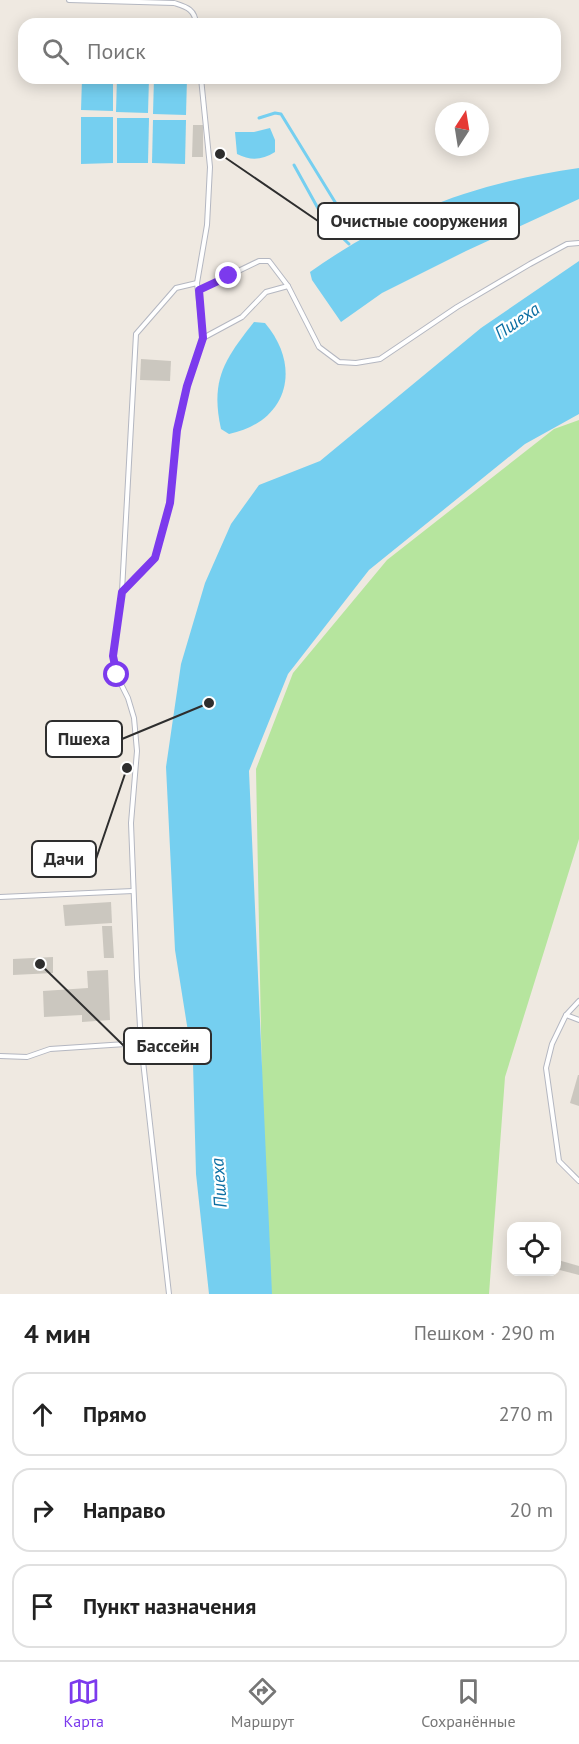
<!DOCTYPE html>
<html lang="ru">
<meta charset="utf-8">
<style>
body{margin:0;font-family:"PT Sans",sans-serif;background:#f2f2f2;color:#222}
.controls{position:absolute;right:18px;bottom:18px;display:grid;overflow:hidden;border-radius:12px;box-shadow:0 3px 15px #0003}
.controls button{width:54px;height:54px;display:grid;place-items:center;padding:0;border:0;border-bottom:2px solid #e0e0e0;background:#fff;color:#222;font:30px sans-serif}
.compass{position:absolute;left:435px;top:102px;width:54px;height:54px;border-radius:50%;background:#fff;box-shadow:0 3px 15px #0003;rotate:12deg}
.stop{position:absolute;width:18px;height:18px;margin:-14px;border:4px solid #7c3aed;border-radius:50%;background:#fff}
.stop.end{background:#7c3aed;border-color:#fff;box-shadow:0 2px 6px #0008}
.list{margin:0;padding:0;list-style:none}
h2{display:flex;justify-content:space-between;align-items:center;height:78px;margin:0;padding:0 24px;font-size:26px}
h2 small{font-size:20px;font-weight:400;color:#767676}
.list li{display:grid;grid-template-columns:39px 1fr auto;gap:18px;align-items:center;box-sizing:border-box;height:84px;margin:0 12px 12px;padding:0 12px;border:2px solid #e0e0e0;border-radius:18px}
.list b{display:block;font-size:22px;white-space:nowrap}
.list em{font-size:20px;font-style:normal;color:#767676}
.icon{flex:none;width:33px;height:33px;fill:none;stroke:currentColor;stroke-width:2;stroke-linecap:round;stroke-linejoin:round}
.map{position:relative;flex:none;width:579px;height:1294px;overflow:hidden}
.search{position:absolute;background:#fff;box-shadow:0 3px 15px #0003;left:18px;right:18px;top:18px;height:66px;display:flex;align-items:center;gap:15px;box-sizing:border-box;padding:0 21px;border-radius:18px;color:#767676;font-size:22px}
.sheet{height:366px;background:#fff}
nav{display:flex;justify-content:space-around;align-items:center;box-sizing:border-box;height:84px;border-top:2px solid #e0e0e0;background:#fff;font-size:16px;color:#767676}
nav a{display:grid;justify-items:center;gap:3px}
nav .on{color:#7c3aed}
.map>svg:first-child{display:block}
</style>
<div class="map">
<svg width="579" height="1294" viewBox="0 0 579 1294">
<rect width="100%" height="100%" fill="#efe9e1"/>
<polygon fill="#b6e59e" points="579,420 579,839 505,1077 489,1294 266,1294 256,769 293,673 387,560 554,429"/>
<g fill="#75cff0">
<polygon points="82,78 113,78 113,111 81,110"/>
<polygon points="117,78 149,78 148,113 116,112"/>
<polygon points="154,78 187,78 186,115 153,114"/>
<polygon points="81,117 113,117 113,163 81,164"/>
<polygon points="117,118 149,118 148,163 117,163"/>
<polygon points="153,120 186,120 185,164 152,163"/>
<path d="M 270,128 L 275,140 L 275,152 C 262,160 251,161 237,154 L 235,132 L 254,132 Z"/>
<path d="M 579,168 L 579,199 L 466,251 L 382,293 L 341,322 L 312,280 L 310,272 C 393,213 479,182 579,168 Z"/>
<polygon points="579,261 579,414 525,444 369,570 288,674 249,771 272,1294 209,1294 196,1174 193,1063 175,950 166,767 181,664 205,583 231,524 259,485 320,461 481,328"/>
<path d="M 254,322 L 265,323 C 303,368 287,422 229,434 L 221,429 C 210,379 225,359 254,322 Z"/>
</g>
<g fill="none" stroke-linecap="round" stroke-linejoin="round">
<g stroke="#75cff0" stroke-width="3">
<polyline points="259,118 275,113 281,114 343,215 362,237"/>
<polyline points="294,165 325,221 349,244"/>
</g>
</g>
<g fill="#cbc7bf">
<polygon points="193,125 203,125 203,157 192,157"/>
<polygon points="141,359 171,361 170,381 140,380"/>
<polygon points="111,902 112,923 65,926 63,905"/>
<polygon points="102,926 112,926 114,958 104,958"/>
<polygon points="53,957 53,973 13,975 13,959"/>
<polygon points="108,970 110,1020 82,1022 82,1015 44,1017 43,991 88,988 87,971"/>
<polygon points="578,1075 579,1075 579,1106 570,1103"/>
<polygon points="558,1260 579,1266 579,1275 556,1269"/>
</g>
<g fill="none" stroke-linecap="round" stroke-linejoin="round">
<g stroke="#b4b7c1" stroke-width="6">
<g id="service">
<path d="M 69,0 L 174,3 C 186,7 195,9 196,24"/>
<polyline points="199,290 259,261 269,261 288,286 319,347 339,362 356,363 380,359 457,307 530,264 567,244 579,243"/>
<polyline points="203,338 242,317 266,292 288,286"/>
<polyline points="122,591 136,334 176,288 197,283"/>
<polyline points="0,897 133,891"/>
<polyline points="579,1001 566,1015 552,1044 546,1068 559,1161 579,1181"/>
<polyline points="566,1015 579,1020"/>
<polyline points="0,1056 27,1057 50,1049 141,1043"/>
<polyline points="169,1294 141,1043 137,977 131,823 137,751 134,718 128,698 117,676 113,656 122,592 155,559 170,503 177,430 187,386 203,338 197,283 207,225 210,167 201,78"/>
</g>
</g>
<use href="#service" stroke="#fff" stroke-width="4"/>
</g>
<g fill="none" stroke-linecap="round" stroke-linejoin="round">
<polyline stroke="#7c3aed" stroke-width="8" points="117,675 113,656 122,592 155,558 170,503 177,430 187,386 203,338 199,290 229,276"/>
</g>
<g text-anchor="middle" stroke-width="4.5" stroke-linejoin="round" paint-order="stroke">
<g font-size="18" font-style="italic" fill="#0d6fa3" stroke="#fff">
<text transform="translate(517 321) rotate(-34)" y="6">Пшеха</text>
<text transform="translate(219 1183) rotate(-94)" y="6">Пшеха</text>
</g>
</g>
<path fill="none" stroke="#2e2e2e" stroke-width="2" d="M220 154L318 221M209 703L122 739M127 768L96 859M40 964L124 1046"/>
<g fill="#2e2e2e" stroke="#fff" stroke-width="2">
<circle cx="220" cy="154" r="6"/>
<circle cx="209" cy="703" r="6"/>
<circle cx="127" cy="768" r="6"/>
<circle cx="40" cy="964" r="6"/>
</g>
<g fill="#fff" stroke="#2e2e2e" stroke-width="2">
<rect x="318" y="203" width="201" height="36" rx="6"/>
<rect x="46" y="721" width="76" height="36" rx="6"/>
<rect x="32" y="841" width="64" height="36" rx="6"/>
<rect x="124" y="1028" width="87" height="36" rx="6"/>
</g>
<g font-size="18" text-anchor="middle" font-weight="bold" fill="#2e2e2e">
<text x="419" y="227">Очистные сооружения</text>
<text x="84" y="745">Пшеха</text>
<text x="64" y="865">Дачи</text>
<text x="168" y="1052">Бассейн</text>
</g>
</svg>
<div class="controls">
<button><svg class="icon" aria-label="locate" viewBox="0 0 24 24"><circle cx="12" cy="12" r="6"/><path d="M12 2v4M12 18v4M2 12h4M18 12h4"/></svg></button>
</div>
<svg class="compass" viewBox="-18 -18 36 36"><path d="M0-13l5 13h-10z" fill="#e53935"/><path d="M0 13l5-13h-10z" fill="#767676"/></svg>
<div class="stop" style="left:117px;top:675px"></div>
<div class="stop end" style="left:229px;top:276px"></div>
<div class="search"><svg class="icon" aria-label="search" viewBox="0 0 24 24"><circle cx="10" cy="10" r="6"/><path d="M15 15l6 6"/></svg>Поиск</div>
</div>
<section class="sheet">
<h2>4 мин<small>Пешком · 290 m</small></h2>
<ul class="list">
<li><svg class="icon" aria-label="ahead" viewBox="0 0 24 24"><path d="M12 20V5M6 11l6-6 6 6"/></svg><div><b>Прямо</b></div><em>270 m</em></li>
<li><svg class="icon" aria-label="right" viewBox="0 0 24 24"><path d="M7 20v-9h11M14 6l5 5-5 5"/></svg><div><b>Направо</b></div><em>20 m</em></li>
<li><svg class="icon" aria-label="arrive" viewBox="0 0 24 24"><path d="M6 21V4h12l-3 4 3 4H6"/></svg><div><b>Пункт назначения</b></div></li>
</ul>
</section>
<nav>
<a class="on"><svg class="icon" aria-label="map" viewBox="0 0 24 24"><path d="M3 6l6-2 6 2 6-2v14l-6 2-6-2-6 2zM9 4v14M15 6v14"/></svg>Карта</a>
<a><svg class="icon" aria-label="directions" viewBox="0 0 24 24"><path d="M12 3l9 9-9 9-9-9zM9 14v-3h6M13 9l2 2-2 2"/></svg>Маршрут</a>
<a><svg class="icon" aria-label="saved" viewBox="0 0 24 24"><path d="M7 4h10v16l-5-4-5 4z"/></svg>Сохранённые</a>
</nav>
